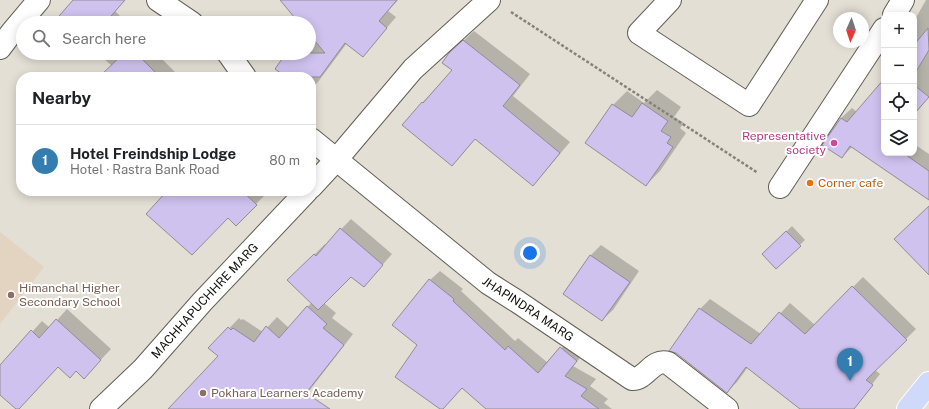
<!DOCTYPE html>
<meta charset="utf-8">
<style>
body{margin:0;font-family:"Public Sans",sans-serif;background:#f6f6f6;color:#202124}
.controls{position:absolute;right:12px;top:12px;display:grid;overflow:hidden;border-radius:8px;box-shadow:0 2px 10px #0003}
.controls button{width:36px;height:36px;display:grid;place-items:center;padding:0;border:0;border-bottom:1px solid #e0e0e0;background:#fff;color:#202124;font:20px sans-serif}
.compass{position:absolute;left:833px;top:12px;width:36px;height:36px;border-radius:50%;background:#fff;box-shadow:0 2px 10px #0003;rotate:183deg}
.you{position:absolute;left:530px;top:253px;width:14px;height:14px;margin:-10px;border:3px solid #fff;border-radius:50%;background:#1a73e8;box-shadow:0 0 0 6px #1a73e833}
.badge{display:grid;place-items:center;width:26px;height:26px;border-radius:50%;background:#347db1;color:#fff;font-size:13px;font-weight:700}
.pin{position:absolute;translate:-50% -33px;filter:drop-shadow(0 1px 2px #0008)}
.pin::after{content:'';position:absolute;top:21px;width:14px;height:12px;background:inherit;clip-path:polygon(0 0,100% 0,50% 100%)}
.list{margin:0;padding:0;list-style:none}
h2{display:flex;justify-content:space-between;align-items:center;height:52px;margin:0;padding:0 16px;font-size:17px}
h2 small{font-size:13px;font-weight:400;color:#757577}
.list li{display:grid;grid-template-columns:26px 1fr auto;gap:12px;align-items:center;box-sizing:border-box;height:72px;padding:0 16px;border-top:1px solid #e0e0e0}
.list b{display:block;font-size:15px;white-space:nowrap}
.list p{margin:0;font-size:13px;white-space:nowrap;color:#757577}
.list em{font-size:13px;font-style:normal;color:#757577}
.icon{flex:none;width:22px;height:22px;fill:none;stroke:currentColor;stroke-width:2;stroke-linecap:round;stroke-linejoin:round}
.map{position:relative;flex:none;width:929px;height:409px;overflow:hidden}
.search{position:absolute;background:#fff;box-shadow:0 2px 10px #0003;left:16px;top:16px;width:300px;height:44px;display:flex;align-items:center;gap:10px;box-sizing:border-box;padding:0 14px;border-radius:22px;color:#757577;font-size:15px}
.panel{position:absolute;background:#fff;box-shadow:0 2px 10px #0003;left:16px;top:72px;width:300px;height:124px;border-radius:16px}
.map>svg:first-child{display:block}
</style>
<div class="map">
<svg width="929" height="409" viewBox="0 0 929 409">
<rect width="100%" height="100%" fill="#e3dfd5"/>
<polygon fill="#e3d3c1" points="0,232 44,267 0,324"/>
<g fill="#0003">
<polygon points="74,0 125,0 115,11 127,23 63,23"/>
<polygon points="281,0 398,0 388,11 396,17 363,56 347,43 318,82 311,89 311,77 288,77 288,53 309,53 309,23 301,23"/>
<polygon points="926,0 929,0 929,97 914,115 914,21"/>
<polygon points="474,31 530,74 513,96 570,142 543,174 533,185 476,138 452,165 422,103 453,70 461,43"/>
<polygon points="97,53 156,53 180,77 125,77"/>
<polygon points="884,81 884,153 914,153 914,144 929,154 929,199 852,147 842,157 841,118 852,108 857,112"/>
<polygon points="657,90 681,107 674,117 684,123 680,128 686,133 660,171 646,185 613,105 627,91 644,103"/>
<polygon points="169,191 263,191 266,194 236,224 228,217"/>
<polygon points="351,219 392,254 364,286 351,275 324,303 336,313 332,318 353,334 306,395 284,409 172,409 219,356 210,348 239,318 241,320 243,319 263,332 277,317 289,328 312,302 289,280 325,244 326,245"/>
<polygon points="792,226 805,240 776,268 763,254"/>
<polygon points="601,245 639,271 613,310 602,320 564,294 591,255"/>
<polygon points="440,271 463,289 461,291 515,341 518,338 548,363 570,339 586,351 573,366 596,379 590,386 608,399 604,403 612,409 488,409 462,387 441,409 418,345 430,280"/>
<polygon points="863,277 916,329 875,370 880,374 853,409 802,409 748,367 737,382 727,392 700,309 710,299 761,334 790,303 815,325"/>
<polygon points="67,309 111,349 94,367 76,370 59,366 17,409 0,393 0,367 42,321 50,328"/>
</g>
<g fill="#d0c2ef" stroke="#908d96">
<polygon points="73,0 125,0 105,23 53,23"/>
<polygon points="280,0 397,0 379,21 387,28 363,57 345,43 320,77 286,77 275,69 286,53 325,53 309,34 309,23 299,23"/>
<polygon points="928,28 929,50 914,75 914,45"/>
<polygon points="463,40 520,85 503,106 560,153 533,186 475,139 452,166 402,125 422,102 423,103 452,70 442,63 449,53"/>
<polygon points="124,53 136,53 160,77 99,77"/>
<polygon points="884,79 884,153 903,153 929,171 929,200 850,146 842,158 822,145 841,118 847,122"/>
<polygon points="914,85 929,97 914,114"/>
<polygon points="642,103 668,121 661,131 671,137 667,143 673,147 646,186 585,143 612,104 632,117"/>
<polygon points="167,191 242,191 257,205 236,226 228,218 192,255 146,214"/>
<polygon points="929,206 929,275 894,239"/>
<polygon points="340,228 383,265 364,287 351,277 318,310 287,280 314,254 316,256"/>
<polygon points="786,231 801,246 776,269 762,254"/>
<polygon points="590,255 630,282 602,321 563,294"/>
<polygon points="429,279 454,299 453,301 505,350 508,346 538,373 560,347 577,361 565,376 587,389 581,396 599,409 486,409 462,388 443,409 440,409 395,377 417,345 392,325"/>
<polygon points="852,286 907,340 866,380 873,385 854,409 800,409 746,367 727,393 676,353 669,351 699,308 751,344 779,312 805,334"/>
<polygon points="307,306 327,324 323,328 344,345 306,393 330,409 168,409 218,356 208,348 228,327 231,330 233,328 254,342 266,326 279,338"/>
<polygon points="56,319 101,360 84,379 76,371 70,378 58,367 19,409 16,409 0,395 0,365 31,330 39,338"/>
</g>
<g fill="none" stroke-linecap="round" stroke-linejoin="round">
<g stroke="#635f57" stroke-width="24">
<g id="minor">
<polyline points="158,0 192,23"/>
<polyline points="670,0 639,33 749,105 817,0"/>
<polyline points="894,15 903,0"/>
<polyline points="0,48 12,32 39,0"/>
<polyline points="228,53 245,77"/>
<path id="s1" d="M 311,139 L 488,283 L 518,302 L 632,379 C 646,380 652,358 668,363 L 727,409"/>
<polyline points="311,187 336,160 413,69 489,0"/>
<polyline points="780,187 884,29"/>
<path id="s2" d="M 101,409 L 143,369 L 202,302 L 307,191"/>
</g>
</g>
<g stroke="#fff" stroke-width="24">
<polyline id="major" points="908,409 929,383"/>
</g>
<polyline stroke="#85827b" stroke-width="2.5" stroke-dasharray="3 2" stroke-linecap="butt" points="511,12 758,173"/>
<use href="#minor" stroke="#fff" stroke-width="22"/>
<use href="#major" stroke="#cfd9f9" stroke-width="22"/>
</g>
<circle fill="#d1479c" stroke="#fff" stroke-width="1.5" cx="834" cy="143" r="4"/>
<circle fill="#e8710a" stroke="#fff" stroke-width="1.5" cx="810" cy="183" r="4"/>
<g fill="#8d6e63" stroke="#fff" stroke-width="1.5">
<circle cx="11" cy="295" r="4"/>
<circle cx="203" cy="393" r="4"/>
</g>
<g text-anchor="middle" stroke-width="4" stroke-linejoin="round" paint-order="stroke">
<g font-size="12" fill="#b23c85" stroke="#fff" text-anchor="end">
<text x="826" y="140">Representative<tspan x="826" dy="14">society</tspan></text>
</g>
<g font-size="12" fill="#c56008" stroke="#fff" text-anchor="start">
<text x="818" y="187">Corner cafe</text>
</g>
<g font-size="12" fill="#785e54" stroke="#fff" text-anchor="start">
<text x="19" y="292">Himanchal Higher<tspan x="19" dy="14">Secondary School</tspan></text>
<text x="211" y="397">Pokhara Learners Academy</text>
</g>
<g font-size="12" fill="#11100d" stroke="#fff">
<text dy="4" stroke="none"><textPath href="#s2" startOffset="150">MACHHAPUCHHRE MARG</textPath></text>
<text dy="4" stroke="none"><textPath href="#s1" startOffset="276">JHAPINDRA MARG</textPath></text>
</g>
</g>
</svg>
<div class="controls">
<button>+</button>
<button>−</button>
<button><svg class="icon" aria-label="locate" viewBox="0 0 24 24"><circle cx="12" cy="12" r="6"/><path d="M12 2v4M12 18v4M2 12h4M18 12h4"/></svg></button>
<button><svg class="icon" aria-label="layers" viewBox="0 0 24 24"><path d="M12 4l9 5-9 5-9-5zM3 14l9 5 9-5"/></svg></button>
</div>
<svg class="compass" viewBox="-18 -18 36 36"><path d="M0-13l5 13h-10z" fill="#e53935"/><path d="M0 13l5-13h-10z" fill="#757577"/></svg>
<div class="you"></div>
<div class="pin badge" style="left:850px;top:381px">1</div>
<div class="search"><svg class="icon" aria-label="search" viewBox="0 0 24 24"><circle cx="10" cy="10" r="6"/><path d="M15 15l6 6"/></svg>Search here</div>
<section class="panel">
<h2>Nearby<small></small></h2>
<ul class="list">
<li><span class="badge">1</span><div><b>Hotel Freindship Lodge</b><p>Hotel · Rastra Bank Road</p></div><em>80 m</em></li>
</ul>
</section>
</div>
